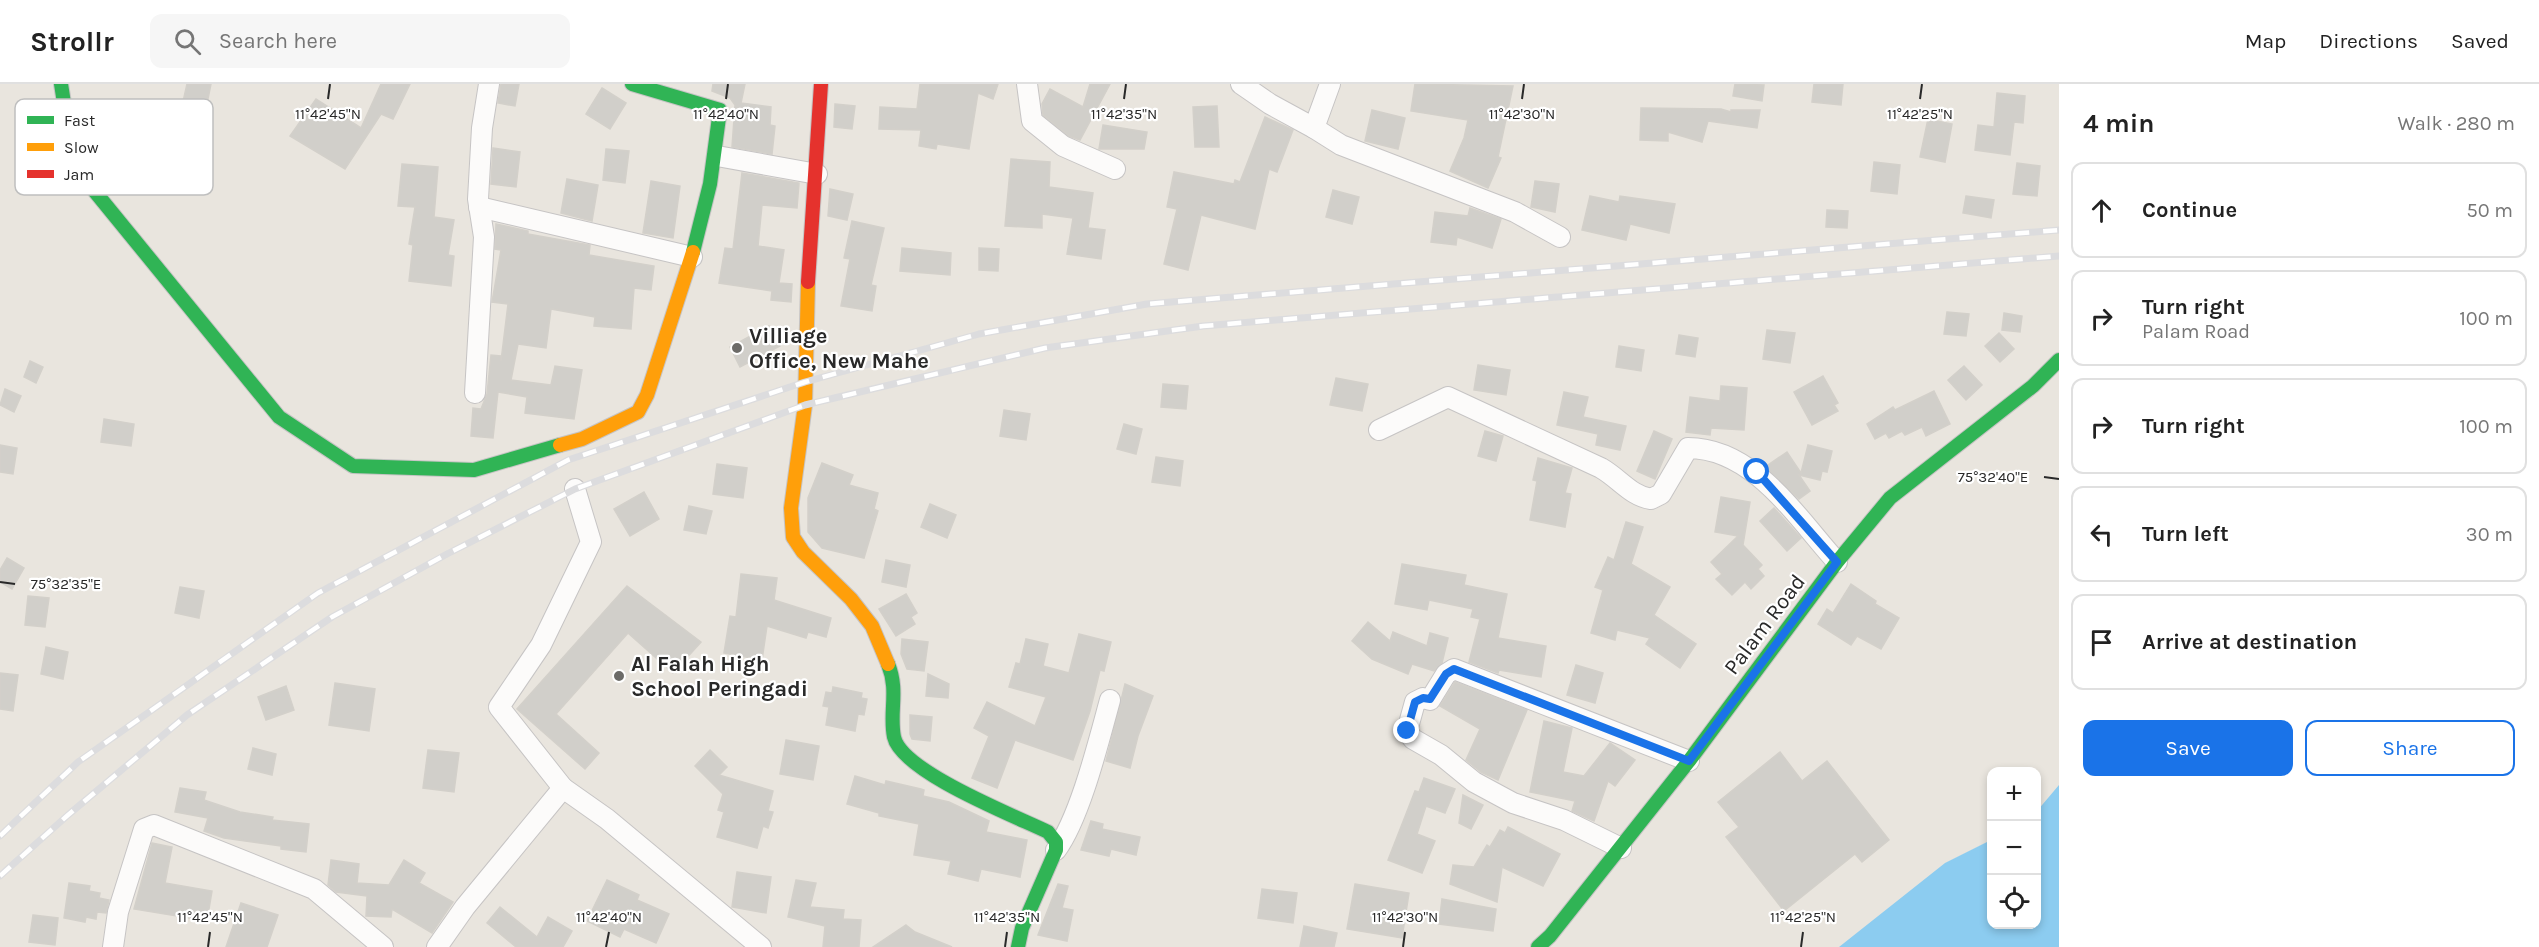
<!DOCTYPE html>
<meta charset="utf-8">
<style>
body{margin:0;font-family:Karla,sans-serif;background:#f6f6f6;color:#222}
.controls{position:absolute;right:18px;bottom:18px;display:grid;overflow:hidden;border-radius:12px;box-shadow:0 3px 9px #0003}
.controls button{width:54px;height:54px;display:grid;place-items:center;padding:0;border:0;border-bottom:2px solid #e0e0e0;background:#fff;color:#222;font:30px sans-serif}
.stop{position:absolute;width:18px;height:18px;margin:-14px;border:4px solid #1a73e8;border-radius:50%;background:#fff}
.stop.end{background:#1a73e8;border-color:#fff;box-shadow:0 2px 6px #0008}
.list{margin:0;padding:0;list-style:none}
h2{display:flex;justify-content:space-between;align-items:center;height:78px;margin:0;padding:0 24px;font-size:26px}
h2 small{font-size:20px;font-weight:400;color:#767676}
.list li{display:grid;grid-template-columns:39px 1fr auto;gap:18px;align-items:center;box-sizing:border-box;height:96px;margin:0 12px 12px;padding:0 12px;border:2px solid #e0e0e0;border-radius:12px}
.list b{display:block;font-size:22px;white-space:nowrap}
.list p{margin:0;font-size:20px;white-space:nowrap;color:#767676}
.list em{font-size:20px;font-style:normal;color:#767676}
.actions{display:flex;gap:12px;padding:18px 24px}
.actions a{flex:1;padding:14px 0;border:2px solid #1a73e8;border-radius:12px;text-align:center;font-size:21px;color:#1a73e8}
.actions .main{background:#1a73e8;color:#fff}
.icon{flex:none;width:33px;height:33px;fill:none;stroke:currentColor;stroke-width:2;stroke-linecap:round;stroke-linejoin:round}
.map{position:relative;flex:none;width:2059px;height:863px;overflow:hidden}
header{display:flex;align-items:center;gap:36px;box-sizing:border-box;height:84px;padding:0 30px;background:#fff;border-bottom:2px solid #e0e0e0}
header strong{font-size:28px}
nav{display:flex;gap:33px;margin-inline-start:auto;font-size:21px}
.search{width:420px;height:54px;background:#f6f6f6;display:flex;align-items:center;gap:15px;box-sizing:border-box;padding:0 21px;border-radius:12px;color:#767676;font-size:22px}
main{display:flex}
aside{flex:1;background:#fff}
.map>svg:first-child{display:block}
</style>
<header>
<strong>Strollr</strong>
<div class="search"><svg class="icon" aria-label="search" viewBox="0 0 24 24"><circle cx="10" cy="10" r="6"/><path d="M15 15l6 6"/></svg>Search here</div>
<nav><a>Map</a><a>Directions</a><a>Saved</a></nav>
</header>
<main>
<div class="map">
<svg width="2059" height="863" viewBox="0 0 2059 863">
<rect width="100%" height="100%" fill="#e9e5de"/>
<polygon fill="#8cccf0" points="2059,701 2059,863 1839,863 1945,779 1991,756 1992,840 2036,840 2037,727"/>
<g fill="#d1cfca" stroke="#d3d0ca" stroke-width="1.5">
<polygon points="187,0 211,0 201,49 177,44"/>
<polygon points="381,0 410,0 393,35 381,30 345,85 290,52 316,15 361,44"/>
<polygon points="501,0 519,0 515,22 498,19"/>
<polygon points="713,0 745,0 741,19 771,23 770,41 775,42 772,70 732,63 735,21 730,14 712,7"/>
<polygon points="920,0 998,0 993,15 978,9 969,65 937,60 936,65 919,62 921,46 879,45 880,23 917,25"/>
<polygon points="1090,0 1110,0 1080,56 1069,52 1043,31 1042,20 1050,5 1083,23"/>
<polygon points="1415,0 1513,2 1498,73 1501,74 1488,104 1450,87 1464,54 1468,36 1411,27"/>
<polygon points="1735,0 1764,1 1762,17 1733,12"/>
<polygon points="1814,0 1843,0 1841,21 1812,18"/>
<polygon points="602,4 626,19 610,45 586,30"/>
<polygon points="1997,9 2025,12 2023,39 2014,38 2010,71 1975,66 1978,41 1994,43"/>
<polygon points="835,20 855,22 852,45 834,43"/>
<polygon points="1217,22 1219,63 1195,63 1193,23"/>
<polygon points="1641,24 1721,25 1731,28 1731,26 1760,26 1757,44 1708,37 1702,58 1668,48 1668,57 1640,56"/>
<polygon points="1372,26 1405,34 1398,65 1365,57"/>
<polygon points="1265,33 1293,46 1277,88 1269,85 1255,145 1201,131 1188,186 1164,180 1177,125 1167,123 1174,88 1234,100 1235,96 1240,98"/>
<polygon points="1928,35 1952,40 1945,78 1920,73"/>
<polygon points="1103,41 1147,48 1144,65 1099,65"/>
<polygon points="493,64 520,68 516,103 491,100"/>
<polygon points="606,65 629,67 625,99 603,96"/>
<polygon points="1011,75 1050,78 1049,103 1093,109 1088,144 1105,146 1101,175 1067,170 1073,134 1042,130 1042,144 1005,142"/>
<polygon points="1874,78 1900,81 1897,110 1871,107"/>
<polygon points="2017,79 2040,82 2037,112 2013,110"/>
<polygon points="402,80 438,83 434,133 454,136 448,171 454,172 451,202 409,197 413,161 409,160 415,123 398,122"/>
<polygon points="742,89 799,99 797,124 762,121 758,162 784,166 779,199 792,200 791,218 771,216 772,207 719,199 725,164 733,165"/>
<polygon points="567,95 598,101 592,137 561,129"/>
<polygon points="651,97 680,102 673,154 643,149"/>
<polygon points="1535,97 1559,100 1555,128 1531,123"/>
<polygon points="830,105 853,110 847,136 828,132"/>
<polygon points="1333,106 1359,113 1352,140 1326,133"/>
<polygon points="1590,112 1619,118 1620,112 1675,120 1669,149 1630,140 1626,156 1582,146"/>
<polygon points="1966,112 1994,116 1991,134 1963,129"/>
<polygon points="1470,124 1501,135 1492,164 1457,153 1456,161 1431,158 1435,128 1468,132"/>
<polygon points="1827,126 1848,127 1847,144 1826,143"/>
<polygon points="852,137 884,144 871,201 876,202 872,227 841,222 850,175 844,174"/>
<polygon points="496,140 528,147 528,150 590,161 589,171 654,182 651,206 634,204 631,245 594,242 595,233 551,225 546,264 518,260 511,296 551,301 555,282 582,286 574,335 525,329 527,313 498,308 493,354 471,352 473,324 481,325 487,310 491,271 501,272 501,277 508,220 492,218 501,166 495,165"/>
<polygon points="902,164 951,169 950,191 900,187"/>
<polygon points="979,164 999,165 998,187 979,186"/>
<polygon points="1947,228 1969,230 1966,252 1944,250"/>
<polygon points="2004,229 2022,232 2020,248 2002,246"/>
<polygon points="769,242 780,262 740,283 730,263"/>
<polygon points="1767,246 1795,249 1790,279 1763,275"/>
<polygon points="1999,249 2014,265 2000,278 1985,262"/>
<polygon points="1679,251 1698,254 1695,273 1676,270"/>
<polygon points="1619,262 1644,266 1641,287 1616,283"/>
<polygon points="30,277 43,283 36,299 24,293"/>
<polygon points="1478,281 1510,286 1506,311 1474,306"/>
<polygon points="1964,282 1982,301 1966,316 1948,296"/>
<polygon points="1823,292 1838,319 1834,321 1838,327 1812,341 1794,308"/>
<polygon points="1336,294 1368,300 1362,327 1330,321"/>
<polygon points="1163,300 1188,302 1186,325 1161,323"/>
<polygon points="1721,302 1747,304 1744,346 1711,344 1710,351 1686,348 1690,313 1720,317"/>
<polygon points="5,305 21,312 14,328 0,321"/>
<polygon points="1934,307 1950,340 1926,352 1922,343 1905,351 1902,347 1889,354 1886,349 1875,355 1867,340 1893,323 1895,326"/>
<polygon points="1564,308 1588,313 1583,333 1626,342 1620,366 1596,361 1598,350 1557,341"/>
<polygon points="1004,326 1030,330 1026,356 1000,352"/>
<polygon points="104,335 134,340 131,362 101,358"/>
<polygon points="1124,340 1142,345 1136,370 1117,365"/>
<polygon points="1485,347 1503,352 1496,377 1478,372"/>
<polygon points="1654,347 1672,355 1655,395 1637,387"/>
<polygon points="0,361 17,364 13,390 0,388"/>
<polygon points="1808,361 1832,367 1827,388 1822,387 1820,396 1799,391 1810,407 1799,415 1765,383 1787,368 1801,389"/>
<polygon points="1156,373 1183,377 1180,402 1152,398"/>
<polygon points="1538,374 1572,384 1565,409 1571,410 1565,443 1530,436 1537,397 1533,396"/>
<polygon points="822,379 853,391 849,401 878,409 874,425 878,427 864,474 822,464 808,448 808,414"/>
<polygon points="717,380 747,384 743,414 713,410"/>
<polygon points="644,408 659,435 630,452 614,425"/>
<polygon points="1721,413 1750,418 1743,461 1762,481 1758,485 1764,492 1751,505 1745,498 1732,511 1716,495 1722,490 1711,478 1738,452 1715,448"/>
<polygon points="930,420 956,431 947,454 921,443"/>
<polygon points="689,422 712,427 706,450 684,446"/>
<polygon points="1774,424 1801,454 1787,467 1760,437"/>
<polygon points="1626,438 1643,443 1631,480 1670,503 1654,531 1696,560 1680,584 1646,560 1650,554 1617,546 1615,556 1591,549 1603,506 1595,503 1608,473 1614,476"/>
<polygon points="7,474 24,484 12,505 0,498 0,486"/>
<polygon points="886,476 910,481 906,503 882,498"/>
<polygon points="1402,480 1466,491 1464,501 1507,510 1498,554 1546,562 1541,593 1499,586 1498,589 1469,578 1480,535 1471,533 1473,525 1429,516 1427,526 1395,520"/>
<polygon points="741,490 777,494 774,516 831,534 826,553 808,548 806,554 767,542 762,576 724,569 730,532 736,533"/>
<polygon points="1851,500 1876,517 1875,520 1899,534 1881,565 1857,552 1851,561 1818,540 1827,525 1833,529"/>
<polygon points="627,502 701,558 673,589 628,549 556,630 599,669 585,685 517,625"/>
<polygon points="180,503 204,507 199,534 175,529"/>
<polygon points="906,510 917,529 911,533 915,540 896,552 879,525"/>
<polygon points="28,512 49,514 45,543 25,541"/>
<polygon points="1368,538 1390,557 1393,548 1427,562 1430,549 1448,554 1442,579 1434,587 1412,580 1408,590 1372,575 1352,557"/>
<polygon points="1079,550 1111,558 1104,587 1100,586 1090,627 1073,676 1015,656 997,704 972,694 989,652 974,644 987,618 1035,642 1046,613 1009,603 1016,579 1020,580 1026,555 1048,560 1043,582 1069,589"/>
<polygon points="902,555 928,558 924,587 907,585 901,570"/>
<polygon points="46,563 68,568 63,595 41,590"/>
<polygon points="1576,581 1603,589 1595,619 1567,611"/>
<polygon points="0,589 18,591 13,627 0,625"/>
<polygon points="928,590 949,600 948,614 926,612"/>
<polygon points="1455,598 1527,626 1498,696 1481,688 1466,676 1480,645 1440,622"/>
<polygon points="335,599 375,605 369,647 329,641"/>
<polygon points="1125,600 1153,612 1138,652 1130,684 1106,677"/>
<polygon points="286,602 294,626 266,636 258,613"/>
<polygon points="833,603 862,609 861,614 867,615 864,631 858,630 855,647 826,641 829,623 823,622 826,608 832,609"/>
<polygon points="910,631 932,633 930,657 912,655 910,650"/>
<polygon points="1544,637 1572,644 1563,688 1584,692 1610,659 1635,676 1615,702 1608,697 1594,737 1572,727 1575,717 1530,708"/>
<polygon points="786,656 819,662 813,696 780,690"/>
<polygon points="253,664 276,670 272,691 248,685"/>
<polygon points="428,666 459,669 454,708 423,704"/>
<polygon points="710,666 727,683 719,691 773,707 768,727 773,728 768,744 763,742 757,764 717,753 724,728 718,726 723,710 695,682"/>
<polygon points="1780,668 1802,697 1827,677 1889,756 1862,778 1855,770 1784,827 1726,753 1739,743 1718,718"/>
<polygon points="855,692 885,701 886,697 921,705 924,706 923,712 949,718 989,737 986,748 1027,756 1020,793 981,785 978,797 948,790 951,777 914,771 919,740 879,732 879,729 847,720"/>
<polygon points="1424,694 1455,705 1445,729 1426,722 1417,750 1435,757 1422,789 1388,776 1415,707 1419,708"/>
<polygon points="180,704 206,708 204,716 240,728 273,733 272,736 309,740 306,768 281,765 281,762 224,754 204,747 208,734 175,728"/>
<polygon points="1463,711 1483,721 1471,745 1459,739"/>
<polygon points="1091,737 1103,740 1102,745 1140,753 1136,771 1111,765 1109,772 1081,766"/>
<polygon points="1508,743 1560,770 1543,802 1502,783 1497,818 1450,800 1453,781 1474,783 1487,761 1490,763 1500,746 1505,749"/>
<polygon points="152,759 172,763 165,799 212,807 207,837 134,825"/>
<polygon points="331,776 359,780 357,799 389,801 404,776 425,789 419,799 453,818 432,849 392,825 391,833 366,832 367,812 336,808 328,801"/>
<polygon points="737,788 771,793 766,829 732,823"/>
<polygon points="607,796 639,811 637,816 669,830 656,859 624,845 620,853 587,837"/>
<polygon points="796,796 816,799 810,823 844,826 843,835 861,836 859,863 823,863 825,842 788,833"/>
<polygon points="69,799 90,802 89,807 100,809 99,814 109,816 106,829 97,828 96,835 86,833 85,838 64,834"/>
<polygon points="1058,800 1068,802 1062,824 1073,826 1067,857 1038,851"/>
<polygon points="1355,800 1409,809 1402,854 1347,845"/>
<polygon points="1262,805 1297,809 1293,839 1258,834"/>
<polygon points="1442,815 1496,825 1493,847 1439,840"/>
<polygon points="241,819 278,831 267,863 226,863"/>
<polygon points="500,823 537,853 548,833 572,847 563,863 516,863 487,839"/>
<polygon points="33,831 58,834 55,861 29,858"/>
<polygon points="906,841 915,848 952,863 873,863"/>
<polygon points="1304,842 1337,849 1334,863 1300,863"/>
</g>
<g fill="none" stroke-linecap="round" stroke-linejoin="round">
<g stroke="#c6c4c4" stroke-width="22">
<g id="street">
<polyline points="1027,0 1032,37 1063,62 1115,85"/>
<polyline points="1241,0 1270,20 1314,44"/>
<polyline points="1330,0 1314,44 1341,61 1515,128 1560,153"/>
<polyline points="717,72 817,90"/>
<polyline points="479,123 692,173"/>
<polyline points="475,309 484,153 478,115 482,44 489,0"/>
<path d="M 1379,346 L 1448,313 L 1601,384 C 1620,395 1631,412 1651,415 L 1661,410 L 1688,364 C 1754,364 1797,434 1837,478"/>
<polyline points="563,704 607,735 761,863"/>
<polyline points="1621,764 1564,736 1513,719 1474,698 1441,671 1413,655 1407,647 1415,618 1423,614 1430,616 1446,590 1454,585 1689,677"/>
<path d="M 1056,766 C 1080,734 1099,656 1110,616"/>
<polyline points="113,863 118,828 144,745 154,741 314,805 383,863"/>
<polyline points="437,863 465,823 563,704 499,623 541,561 591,458 575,405"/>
</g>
</g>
<g stroke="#c6c4c4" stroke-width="16">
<g id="fast">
<polyline points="61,0 74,82 279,333 353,382 474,386 560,361"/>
<polyline points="632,0 720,26 710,100 693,168"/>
<path d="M 888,580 C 899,607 889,628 894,653 C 902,688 1015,732 1048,748 L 1056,758 L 1056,766 L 1022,844 L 1018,863"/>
<polyline points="1538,863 1550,852 1689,677 1837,478 1890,414 2033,302 2059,276"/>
</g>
</g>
<g stroke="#c6c4c4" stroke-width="16">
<g id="slow">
<polyline points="808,198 805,321 791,424 793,453 803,468 851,515 872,542 888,580"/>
<polyline points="560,361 582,355 638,328 647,311 693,168"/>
</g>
</g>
<g stroke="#c6c4c4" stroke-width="16">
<polyline id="jam" points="808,198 821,0"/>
</g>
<use href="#street" stroke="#fcfbfa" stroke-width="20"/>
<use href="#fast" stroke="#30b455" stroke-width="14"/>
<use href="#slow" stroke="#ff9f0a" stroke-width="14"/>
<use href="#jam" stroke="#e5322d" stroke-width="14"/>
<g stroke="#dcdcde" stroke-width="7">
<g id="rail">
<polyline points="0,752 78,678 318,509 568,376 805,298 979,250 1147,220 2059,146"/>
<polyline points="0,792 68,731 187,631 332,533 447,470 575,405 805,321 1045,264 1203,242 2059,172"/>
</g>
</g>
<use href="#rail" stroke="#fff" stroke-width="4.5" stroke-dasharray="14" stroke-linecap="butt"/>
</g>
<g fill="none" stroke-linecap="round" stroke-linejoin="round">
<polyline stroke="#1a73e8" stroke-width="8" points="1407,647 1415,618 1423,614 1430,615 1446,590 1454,585 1689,677 1837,478 1757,388"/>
</g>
<path fill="none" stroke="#292929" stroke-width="2" d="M 328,15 L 330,0M 726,15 L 728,0M 1124,15 L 1126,0M 1522,15 L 1524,0M 1920,15 L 1922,0M 2044,393 L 2059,395M 0,498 L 15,500M 208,863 L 210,848M 606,863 L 609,848M 1005,863 L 1007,848M 1403,863 L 1405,848M 1801,863 L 1803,848"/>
<g fill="#6c6b68" stroke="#fff" stroke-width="2">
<circle cx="737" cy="264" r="6"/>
<circle cx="619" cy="592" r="6"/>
</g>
<g text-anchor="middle" stroke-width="4.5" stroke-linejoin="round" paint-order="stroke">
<g font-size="22" font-weight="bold" fill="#292929" stroke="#fff" text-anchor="start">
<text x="749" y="259">Villiage<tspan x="749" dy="25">Office, New Mahe</tspan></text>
<text x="631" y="587">Al Falah High<tspan x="631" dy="25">School Peringadi</tspan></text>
</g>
<g font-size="22" fill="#292929" stroke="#fff">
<text transform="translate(1764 540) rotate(-53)" y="8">Palam Road</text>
</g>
</g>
<rect x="15" y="15" width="198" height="96" rx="9" fill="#fff" stroke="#bfbfbf" stroke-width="1.5"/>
<rect x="27" y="32" width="27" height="8" fill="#30b455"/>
<rect x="27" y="59" width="27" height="8" fill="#ff9f0a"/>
<rect x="27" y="86" width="27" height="8" fill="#e5322d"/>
<g font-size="16" fill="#292929">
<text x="64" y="42">Fast</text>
<text x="64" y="69">Slow</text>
<text x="64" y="96">Jam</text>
</g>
<g font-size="15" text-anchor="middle" fill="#292929" stroke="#fff" stroke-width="4.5" stroke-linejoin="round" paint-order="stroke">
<text x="328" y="35">11°42'45"N</text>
<text x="726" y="35">11°42'40"N</text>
<text x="1124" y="35">11°42'35"N</text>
<text x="1522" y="35">11°42'30"N</text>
<text x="1920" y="35">11°42'25"N</text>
<text x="1993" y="398">75°32'40"E</text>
<text x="66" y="505">75°32'35"E</text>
<text x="210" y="838">11°42'45"N</text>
<text x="609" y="838">11°42'40"N</text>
<text x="1007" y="838">11°42'35"N</text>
<text x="1405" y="838">11°42'30"N</text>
<text x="1803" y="838">11°42'25"N</text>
</g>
</svg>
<div class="controls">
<button>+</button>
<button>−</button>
<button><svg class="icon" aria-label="locate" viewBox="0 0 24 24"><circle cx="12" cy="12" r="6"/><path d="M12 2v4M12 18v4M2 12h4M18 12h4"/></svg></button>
</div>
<div class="stop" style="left:1757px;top:388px"></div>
<div class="stop end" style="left:1407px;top:647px"></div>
</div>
<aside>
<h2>4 min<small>Walk · 280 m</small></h2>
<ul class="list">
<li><svg class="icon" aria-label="ahead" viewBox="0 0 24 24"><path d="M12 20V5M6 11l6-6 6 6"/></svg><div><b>Continue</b></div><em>50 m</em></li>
<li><svg class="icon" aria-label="right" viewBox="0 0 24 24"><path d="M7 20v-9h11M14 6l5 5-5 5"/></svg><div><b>Turn right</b><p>Palam Road</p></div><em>100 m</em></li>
<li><svg class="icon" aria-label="right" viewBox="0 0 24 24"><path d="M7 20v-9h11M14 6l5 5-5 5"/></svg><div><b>Turn right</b></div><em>100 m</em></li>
<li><svg class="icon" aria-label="left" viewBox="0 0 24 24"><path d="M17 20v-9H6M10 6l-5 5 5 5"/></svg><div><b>Turn left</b></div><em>30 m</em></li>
<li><svg class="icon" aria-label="arrive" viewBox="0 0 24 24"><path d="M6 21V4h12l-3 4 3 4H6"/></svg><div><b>Arrive at destination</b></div></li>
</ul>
<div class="actions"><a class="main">Save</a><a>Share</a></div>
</aside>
</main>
